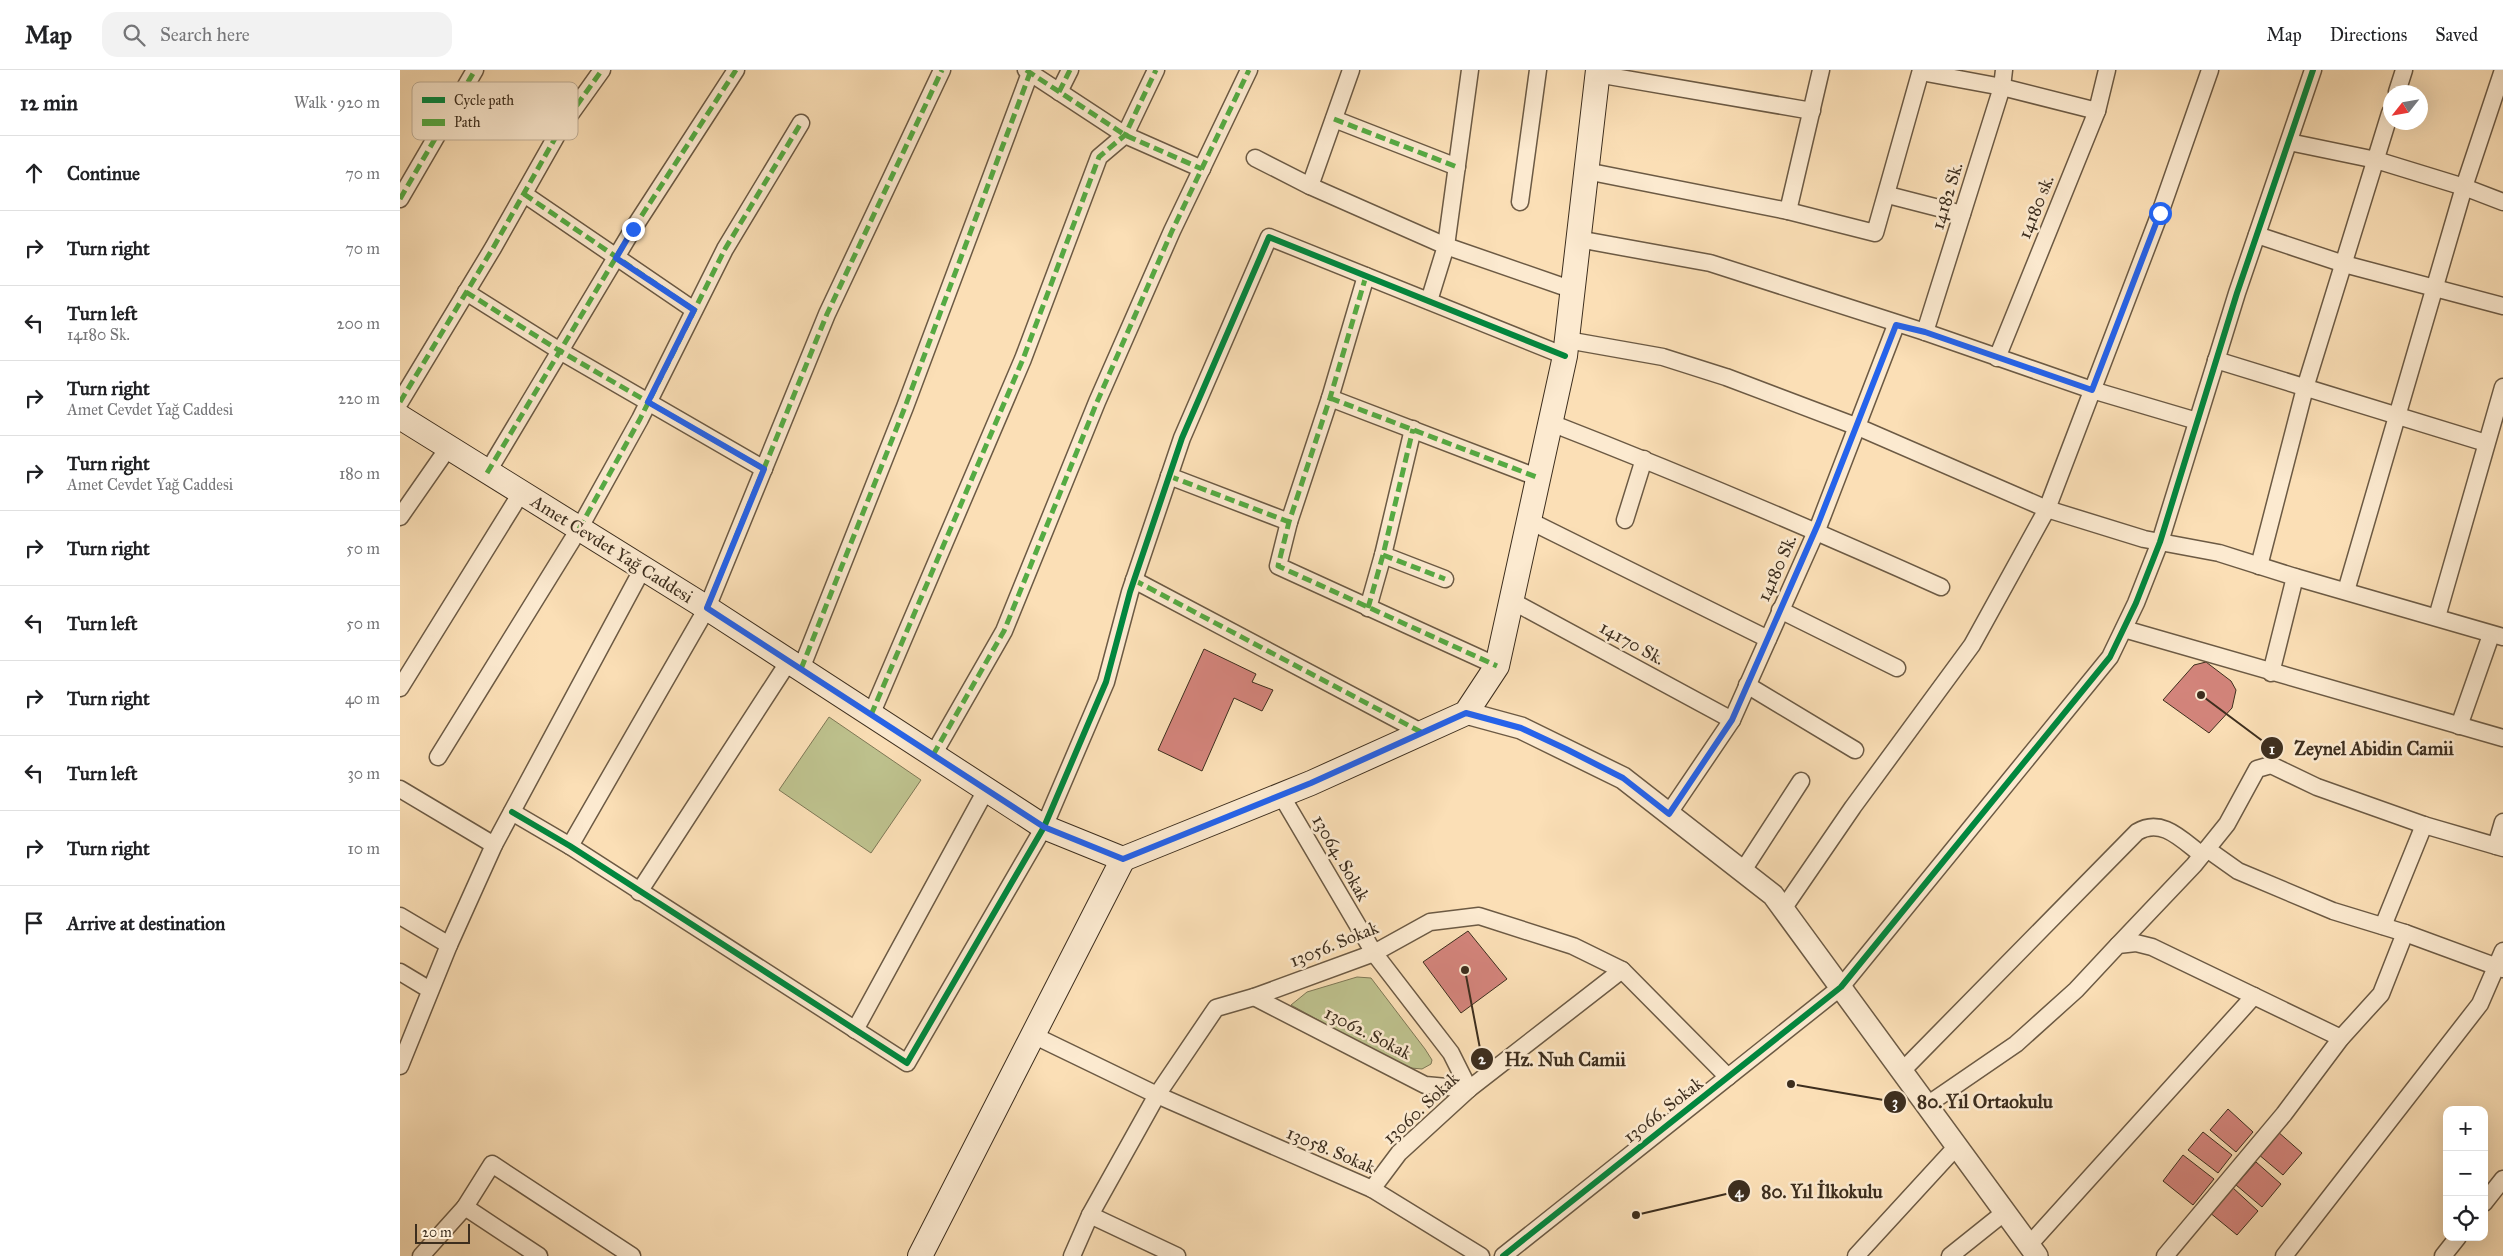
<!DOCTYPE html>
<meta charset="utf-8">
<style>
body{margin:0;font-family:"IM FELL Great Primer",serif;background:#f2f2f2;color:#202124}
.controls{position:absolute;right:15px;bottom:15px;display:grid;overflow:hidden;border-radius:10px;box-shadow:0 5px 20px #0002}
.controls button{width:45px;height:45px;display:grid;place-items:center;padding:0;border:0;border-bottom:1px solid #e0e0e0;background:#fff;color:#202124;font:25px sans-serif}
.compass{position:absolute;left:1983px;top:15px;width:45px;height:45px;border-radius:50%;background:#fff;box-shadow:0 5px 20px #0002;rotate:239deg}
.scale{position:absolute;left:15px;bottom:12px;width:55px;box-sizing:border-box;padding-left:5px;border:2px solid #3d2e1e;border-top:0;font-size:14px;line-height:18px;white-space:nowrap;color:#3d2e1e;-webkit-text-stroke:4px #fcead0;paint-order:stroke}
.stop{position:absolute;width:15px;height:15px;margin:-11px;border:4px solid #2563eb;border-radius:50%;background:#fff}
.stop.end{background:#2563eb;border-color:#fff;box-shadow:0 1px 5px #0008}
.list{margin:0;padding:0;list-style:none}
h2{display:flex;justify-content:space-between;align-items:center;height:65px;margin:0;padding:0 20px;font-size:21px}
h2 small{font-size:16px;font-weight:400;color:#757577}
.list li{display:grid;grid-template-columns:32px 1fr auto;gap:15px;align-items:center;box-sizing:border-box;height:75px;padding:0 20px;border-top:1px solid #e0e0e0}
.list b{display:block;font-size:19px;white-space:nowrap}
.list p{margin:0;font-size:16px;white-space:nowrap;color:#757577}
.list em{font-size:16px;font-style:normal;color:#757577}
.icon{flex:none;width:28px;height:28px;fill:none;stroke:currentColor;stroke-width:2;stroke-linecap:round;stroke-linejoin:round}
.map{position:relative;flex:none;width:2103px;height:1186px;overflow:hidden}
header{display:flex;align-items:center;gap:30px;box-sizing:border-box;height:70px;padding:0 25px;background:#fff;border-bottom:1px solid #e0e0e0}
header strong{font-size:24px}
nav{display:flex;gap:28px;margin-inline-start:auto;font-size:18px}
.search{width:350px;height:45px;background:#f2f2f2;display:flex;align-items:center;gap:12px;box-sizing:border-box;padding:0 18px;border-radius:15px;color:#757577;font-size:19px}
main{display:flex}
aside{flex:1;background:#fff}
.map>svg:first-child{display:block}
</style>
<header>
<strong>Map</strong>
<div class="search"><svg class="icon" aria-label="search" viewBox="0 0 24 24"><circle cx="10" cy="10" r="6"/><path d="M15 15l6 6"/></svg>Search here</div>
<nav><a>Map</a><a>Directions</a><a>Saved</a></nav>
</header>
<main>
<aside>
<h2>12 min<small>Walk · 920 m</small></h2>
<ul class="list">
<li><svg class="icon" aria-label="ahead" viewBox="0 0 24 24"><path d="M12 20V5M6 11l6-6 6 6"/></svg><div><b>Continue</b></div><em>70 m</em></li>
<li><svg class="icon" aria-label="right" viewBox="0 0 24 24"><path d="M7 20v-9h11M14 6l5 5-5 5"/></svg><div><b>Turn right</b></div><em>70 m</em></li>
<li><svg class="icon" aria-label="left" viewBox="0 0 24 24"><path d="M17 20v-9H6M10 6l-5 5 5 5"/></svg><div><b>Turn left</b><p>14180 Sk.</p></div><em>200 m</em></li>
<li><svg class="icon" aria-label="right" viewBox="0 0 24 24"><path d="M7 20v-9h11M14 6l5 5-5 5"/></svg><div><b>Turn right</b><p>Amet Cevdet Yağ Caddesi</p></div><em>220 m</em></li>
<li><svg class="icon" aria-label="right" viewBox="0 0 24 24"><path d="M7 20v-9h11M14 6l5 5-5 5"/></svg><div><b>Turn right</b><p>Amet Cevdet Yağ Caddesi</p></div><em>180 m</em></li>
<li><svg class="icon" aria-label="right" viewBox="0 0 24 24"><path d="M7 20v-9h11M14 6l5 5-5 5"/></svg><div><b>Turn right</b></div><em>50 m</em></li>
<li><svg class="icon" aria-label="left" viewBox="0 0 24 24"><path d="M17 20v-9H6M10 6l-5 5 5 5"/></svg><div><b>Turn left</b></div><em>50 m</em></li>
<li><svg class="icon" aria-label="right" viewBox="0 0 24 24"><path d="M7 20v-9h11M14 6l5 5-5 5"/></svg><div><b>Turn right</b></div><em>40 m</em></li>
<li><svg class="icon" aria-label="left" viewBox="0 0 24 24"><path d="M17 20v-9H6M10 6l-5 5 5 5"/></svg><div><b>Turn left</b></div><em>30 m</em></li>
<li><svg class="icon" aria-label="right" viewBox="0 0 24 24"><path d="M7 20v-9h11M14 6l5 5-5 5"/></svg><div><b>Turn right</b></div><em>10 m</em></li>
<li><svg class="icon" aria-label="arrive" viewBox="0 0 24 24"><path d="M6 21V4h12l-3 4 3 4H6"/></svg><div><b>Arrive at destination</b></div></li>
</ul>
</aside>
<div class="map">
<svg width="2103" height="1186" viewBox="0 0 2103 1186">
<rect width="100%" height="100%" fill="#fbdfb6"/>
<filter id="stains"><feTurbulence type="fractalNoise" baseFrequency=".004" numOctaves="4"/><feColorMatrix values="0 0 0 0 .2 0 0 0 0 .09 0 0 0 0 .02 0 0 0 .5 -.17"/></filter>
<radialGradient id="worn" r=".72"><stop offset=".6" stop-color="#630" stop-opacity="0"/><stop offset="1" stop-color="#630" stop-opacity=".3"/></radialGradient>
<g fill="#bec28e" stroke="#7e7856">
<polygon points="429,647 521,710 471,783 379,720"/>
<polygon points="957,907 971,908 1025,979 1032,990 1031,994 1022,999 1011,998 989,989 891,935 907,922"/>
</g>
<g fill="#d3847b" stroke="#3d2e1e">
<polygon points="804,579 856,604 852,612 873,620 862,641 834,628 802,701 758,680"/>
<polygon points="1806,592 1831,611 1836,620 1832,638 1809,663 1763,630 1794,595"/>
<polygon points="1068,861 1107,909 1061,943 1023,892"/>
<polygon points="1828,1039 1853,1062 1836,1082 1810,1060"/>
<polygon points="1877,1061 1902,1083 1883,1105 1858,1084"/>
<polygon points="1803,1062 1832,1085 1818,1103 1788,1080"/>
<polygon points="1783,1085 1814,1109 1793,1135 1763,1111"/>
<polygon points="1856,1092 1881,1114 1862,1137 1836,1115"/>
<polygon points="1832,1117 1858,1141 1837,1165 1809,1142"/>
</g>
<g fill="none" stroke-linecap="round" stroke-linejoin="round">
<g stroke="#6c5a44" stroke-width="19">
<g id="minor">
<polyline points="626,0 725,65 802,99"/>
<polyline points="1521,2 1602,17 1697,41"/>
<polyline points="1197,4 1412,41"/>
<polyline points="659,22 670,0"/>
<polyline points="1997,22 2004,0"/>
<polyline points="934,49 1057,97"/>
<polyline points="1889,72 1976,90 2064,117 2103,132"/>
<polyline points="855,88 910,116 1046,176 1173,220"/>
<polyline points="1186,101 1388,141 1475,163 1521,0"/>
<polyline points="910,116 951,0"/>
<polyline points="124,124 294,240"/>
<polyline points="1488,125 1562,144"/>
<polyline points="0,129 75,0"/>
<polyline points="1120,132 1138,0"/>
<polyline points="1388,141 1421,0"/>
<polyline points="1857,165 1944,194 2103,236"/>
<polyline points="1178,169 1310,193 1525,262 1692,320 1797,351"/>
<polyline points="966,206 930,328 889,452 878,496 1097,596"/>
<polyline points="66,222 160,281 364,399"/>
<polyline points="1029,231 1046,176 1070,0"/>
<polyline points="1525,262 1602,17 1604,0"/>
<polyline points="1167,270 1263,287 1326,307 1458,357 1647,439 1744,469 1819,483 1895,507 2103,567"/>
<polyline points="1597,288 1697,41 1707,0"/>
<polyline points="1816,290 2086,373"/>
<polyline points="930,328 1139,408"/>
<polyline points="0,332 93,178 162,56 202,0"/>
<path d="M 1151,353 C 1282,404 1412,459 1541,517"/>
<polyline points="87,403 233,159 336,0"/>
<polyline points="769,406 889,452"/>
<polyline points="0,447 48,378"/>
<polyline points="1225,450 1244,389"/>
<polyline points="1130,451 1368,569"/>
<polyline points="983,485 1045,509"/>
<polyline points="1859,496 1905,318 1990,43"/>
<polyline points="734,510 1021,662"/>
<polyline points="1946,521 2064,117 2103,0"/>
<polyline points="1112,531 1332,650"/>
<polyline points="968,538 983,485 1013,359"/>
<polyline points="1380,540 1497,598"/>
<polyline points="2037,547 2103,317"/>
<polyline points="1724,559 2103,668"/>
<polyline points="401,599 505,337 630,3"/>
<polyline points="1871,603 1895,507"/>
<polyline points="1347,615 1455,680"/>
<polyline points="0,618 121,423"/>
<polyline points="471,645 623,289 699,87 725,65 756,0"/>
<polyline points="2059,656 2091,565"/>
<polyline points="533,685 604,561 697,332 772,161 849,0"/>
<polyline points="38,687 179,459 240,349 325,179 401,53"/>
<polyline points="0,719 94,775"/>
<polyline points="881,725 974,883 1051,983 1069,1019"/>
<polyline points="112,742 170,776 507,993 644,757 706,612 730,522 782,368 869,167 1165,286"/>
<polyline points="1269,743 1332,650 1419,455 1496,255"/>
<polyline points="170,776 307,538 427,244 542,0"/>
<polyline points="2096,776 2103,752"/>
<polyline points="1807,779 1838,801 1933,841 2005,863 2103,899"/>
<polyline points="1342,802 1401,711"/>
<polyline points="239,822 389,591"/>
<polyline points="1383,839 1453,737 1572,575 1647,439 1760,143 1810,0"/>
<polyline points="0,846 49,875"/>
<polyline points="1983,856 2024,755"/>
<polyline points="1718,875 1794,795 1827,754 1857,699 1871,695 1917,717 2024,755 2103,778"/>
<polyline points="0,902 30,920"/>
<polyline points="854,927 1025,1015 1069,1019"/>
<polyline points="455,960 586,720"/>
<polyline points="635,966 757,1025 972,1119 1081,1186"/>
<polyline points="0,996 49,875 94,775 243,498"/>
<path d="M 1502,1001 L 1737,762 C 1762,747 1782,770 1802,785"/>
<polyline points="1527,1035 1616,974 1676,920 1718,875 1736,873 1752,877 1941,968"/>
<polyline points="972,1119 999,1083 1069,1019 1222,900"/>
<polyline points="2084,1133 2103,1109"/>
<polyline points="65,1137 139,1186"/>
<polyline points="690,1145 777,1186"/>
<polyline points="1629,1175 1854,926"/>
<polyline points="21,1186 65,1137 92,1094 232,1186"/>
<polyline points="672,1186 690,1145 757,1025 816,938 854,927 974,883 1030,852 1079,846 1173,876 1222,900 1328,1007"/>
<polyline points="1103,1186 1441,917 1710,587 1736,533 1760,472 1837,223 1913,0"/>
<polyline points="1456,1186 1557,1076"/>
<polyline points="1550,1186 1605,1142"/>
<polyline points="1765,1186 1884,1044 1941,968 1981,924 2005,863"/>
<polyline points="1884,1186 2080,934 2103,881"/>
<polyline points="2043,1186 2058,1167"/>
</g>
</g>
<g stroke="#6c5a44" stroke-width="24">
<polyline id="tertiary" points="1066,643 1121,658 1223,708 1373,825 1637,1186"/>
</g>
<g stroke="#3d2e1e" stroke-width="26">
<g id="secondary">
<polyline points="0,347 307,538 644,757 723,789 911,713 1066,643 1097,596 1165,286 1198,0"/>
<polyline points="520,1186 723,789"/>
</g>
</g>
<use href="#minor" stroke="#fcead0" stroke-width="16"/>
<use href="#tertiary" stroke="#fcead0" stroke-width="21"/>
<use href="#secondary" stroke="#fcead0" stroke-width="24"/>
<g stroke="#55ab43" stroke-width="5" stroke-dasharray="10 5" stroke-linecap="butt">
<polyline points="626,0 725,65 802,99"/>
<polyline points="659,22 670,0"/>
<polyline points="934,49 1057,97"/>
<polyline points="124,124 294,240"/>
<polyline points="0,129 75,0"/>
<polyline points="966,206 930,328 889,452 878,496 1097,596"/>
<polyline points="66,222 160,281 364,399"/>
<polyline points="930,328 1139,408"/>
<polyline points="0,332 93,178 162,56 202,0"/>
<polyline points="87,403 233,159 336,0"/>
<polyline points="769,406 889,452"/>
<polyline points="179,459 240,349 325,179 401,53"/>
<polyline points="983,485 1045,509"/>
<polyline points="734,510 1021,662"/>
<polyline points="307,538 427,244 542,0"/>
<polyline points="968,538 983,485 1013,359"/>
<polyline points="401,599 505,337 630,3"/>
<polyline points="471,645 623,289 699,87 725,65 756,0"/>
<polyline points="533,685 604,561 697,332 772,161 849,0"/>
</g>
<g stroke="#fcead0" stroke-width="9">
<g id="cycleway">
<polyline points="112,742 170,776 507,993 644,757 706,612 730,522 782,368 869,167 1165,286"/>
<polyline points="1103,1186 1441,917 1710,587 1736,533 1760,472 1837,223 1913,0"/>
</g>
</g>
<use href="#cycleway" stroke="#00873e" stroke-width="6"/>
</g>
<g fill="none" stroke-linecap="round" stroke-linejoin="round">
<polyline stroke="#2563eb" stroke-width="6" points="233,159 216,188 294,240 248,332 364,399 307,538 644,757 723,789 911,713 1066,643 1121,658 1166,679 1223,708 1269,744 1332,650 1418,454 1496,255 1525,262 1692,320 1760,143"/>
</g>
<g text-anchor="middle" stroke-width="5" stroke-linejoin="round" paint-order="stroke">
<g font-size="18" fill="#3d2e1e" stroke="#fcead0">
<text transform="translate(1547 126) rotate(-73)" y="6">14182 Sk.</text>
<text transform="translate(1636 137) rotate(-68)" y="6">14180 sk.</text>
<text transform="translate(212 479) rotate(32)" y="6">Amet Cevdet Yağ Caddesi</text>
<text transform="translate(1377 498) rotate(-66)" y="6">14180 Sk.</text>
<text transform="translate(1232 573) rotate(29)" y="6">14170 Sk.</text>
<text transform="translate(941 788) rotate(60)" y="6">13064. Sokak</text>
<text transform="translate(934 874) rotate(-22)" y="6">13056. Sokak</text>
<text transform="translate(968 963) rotate(27)" y="6">13062. Sokak</text>
<text transform="translate(1021 1038) rotate(-43)" y="6">13060. Sokak</text>
<text transform="translate(1263 1040) rotate(-38)" y="6">13066. Sokak</text>
<text transform="translate(931 1080) rotate(23)" y="6">13058. Sokak</text>
</g>
</g>
<rect x="12" y="12" width="166" height="58" rx="8" fill="#fcead0" stroke="#c3b29b" stroke-width="1"/>
<rect x="22" y="27" width="23" height="6" fill="#00873e"/>
<rect x="22" y="49" width="23" height="7" fill="#55ab43"/>
<g font-size="14" fill="#3d2e1e">
<text x="54" y="35">Cycle path</text>
<text x="54" y="57">Path</text>
</g>
<path fill="none" stroke="#3d2e1e" stroke-width="2" d="M1801 625L1872 678M1065 900L1082 989M1391 1014L1495 1032M1236 1145L1339 1121"/>
<g fill="#3d2e1e" stroke="#fcead0" stroke-width="2">
<circle cx="1801" cy="625" r="5"/>
<circle cx="1065" cy="900" r="5"/>
<circle cx="1391" cy="1014" r="5"/>
<circle cx="1236" cy="1145" r="5"/>
<circle cx="1872" cy="678" r="12"/>
<circle cx="1082" cy="989" r="12"/>
<circle cx="1495" cy="1032" r="12"/>
<circle cx="1339" cy="1121" r="12"/>
</g>
<g font-size="15" text-anchor="middle" font-weight="bold" fill="#fff">
<text x="1872" y="684">1</text>
<text x="1082" y="994">2</text>
<text x="1495" y="1037">3</text>
<text x="1339" y="1127">4</text>
</g>
<g font-size="19" text-anchor="middle" font-weight="bold" fill="#3d2e1e" stroke="#fcead0" stroke-width="5" stroke-linejoin="round" paint-order="stroke">
<text x="1974" y="685">Zeynel Abidin Camii</text>
<text x="1165" y="996">Hz. Nuh Camii</text>
<text x="1585" y="1038">80. Yıl Ortaokulu</text>
<text x="1422" y="1128">80. Yıl İlkokulu</text>
</g>
<rect width="100%" height="100%" filter="url(#stains)"/>
<rect width="100%" height="100%" fill="url(#worn)"/>
</svg>
<div class="controls">
<button>+</button>
<button>−</button>
<button><svg class="icon" aria-label="locate" viewBox="0 0 24 24"><circle cx="12" cy="12" r="6"/><path d="M12 2v4M12 18v4M2 12h4M18 12h4"/></svg></button>
</div>
<svg class="compass" viewBox="-18 -18 36 36"><path d="M0-13l5 13h-10z" fill="#e53935"/><path d="M0 13l5-13h-10z" fill="#757577"/></svg>
<div class="scale">20 m</div>
<div class="stop" style="left:1760px;top:143px"></div>
<div class="stop end" style="left:233px;top:159px"></div>
</div>
</main>
